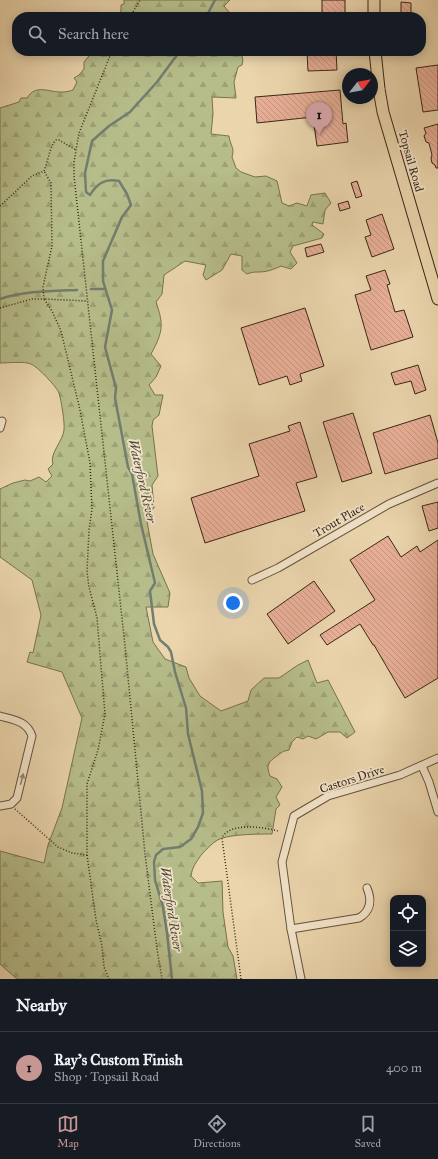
<!DOCTYPE html>
<meta charset="utf-8">
<style>
body{margin:0;font-family:"IM FELL Great Primer",serif;background:#242831;color:#f1f3f6}
.controls{position:absolute;right:12px;bottom:12px;display:grid;overflow:hidden;border-radius:8px;box-shadow:0 2px 10px #0003}
.controls button{width:36px;height:36px;display:grid;place-items:center;padding:0;border:0;border-bottom:1px solid #363941;background:#171b24;color:#f1f3f6;font:20px sans-serif}
.compass{position:absolute;left:342px;top:68px;width:36px;height:36px;border-radius:50%;background:#171b24;box-shadow:0 2px 10px #0003;rotate:59deg}
.you{position:absolute;left:233px;top:603px;width:14px;height:14px;margin:-10px;border:3px solid #fff;border-radius:50%;background:#1a73e8;box-shadow:0 0 0 6px #1a73e833}
.badge{display:grid;place-items:center;width:26px;height:26px;border-radius:50%;background:#c59692;color:#111;font-size:13px;font-weight:700}
.pin{position:absolute;translate:-50% -33px;filter:drop-shadow(0 1px 2px #0008)}
.pin::after{content:'';position:absolute;top:21px;width:14px;height:12px;background:inherit;clip-path:polygon(0 0,100% 0,50% 100%)}
.list{margin:0;padding:0;list-style:none}
h2{display:flex;justify-content:space-between;align-items:center;height:52px;margin:0;padding:0 16px;font-size:17px}
h2 small{font-size:13px;font-weight:400;color:#9ea1a6}
.list li{display:grid;grid-template-columns:26px 1fr auto;gap:12px;align-items:center;box-sizing:border-box;height:72px;padding:0 16px;border-top:1px solid #363941}
.list b{display:block;font-size:15px;white-space:nowrap}
.list p{margin:0;font-size:13px;white-space:nowrap;color:#9ea1a6}
.list em{font-size:13px;font-style:normal;color:#9ea1a6}
.icon{flex:none;width:22px;height:22px;fill:none;stroke:currentColor;stroke-width:2;stroke-linecap:round;stroke-linejoin:round}
.map{position:relative;flex:none;width:438px;height:979px;overflow:hidden}
.search{position:absolute;background:#171b24;box-shadow:0 2px 10px #0003;left:12px;right:12px;top:12px;height:44px;display:flex;align-items:center;gap:10px;box-sizing:border-box;padding:0 14px;border-radius:16px;color:#9ea1a6;font-size:15px}
.sheet{height:124px;background:#171b24}
nav{display:flex;justify-content:space-around;align-items:center;box-sizing:border-box;height:56px;border-top:1px solid #363941;background:#171b24;font-size:11px;color:#9ea1a6}
nav a{display:grid;justify-items:center;gap:2px}
nav .on{color:#c59692}
.map>svg:first-child{display:block}
</style>
<div class="map">
<svg width="438" height="979" viewBox="0 0 438 979">
<defs>
<pattern id="forest-firs" width="22" height="20" patternUnits="userSpaceOnUse"><rect width="22" height="20" fill="#b6bd8a"/><path d="M5 1l3.5 6h-7zM16 11l3.5 6h-7z" fill="#9da276"/></pattern>
<pattern id="building-back-hatch" width="6" height="6" patternUnits="userSpaceOnUse"><rect width="6" height="6" fill="#e8af97"/><path d="M-1 5l2 2M0 0l6 6M5-1l2 2" fill="none" stroke="#c89681"/></pattern>
</defs>
<rect width="100%" height="100%" fill="#ebd5ad"/>
<filter id="stains"><feTurbulence type="fractalNoise" baseFrequency=".005" numOctaves="4"/><feColorMatrix values="0 0 0 0 .2 0 0 0 0 .09 0 0 0 0 .02 0 0 0 .5 -.17"/></filter>
<radialGradient id="worn" r=".72"><stop offset=".6" stop-color="#630" stop-opacity="0"/><stop offset="1" stop-color="#630" stop-opacity=".3"/></radialGradient>
<g fill="url(#forest-firs)" stroke="#787251">
<polygon points="124,0 230,0 224,6 233,17 115,17 121,11 121,5 124,4"/>
<path d="M 93,51 L 242,51 L 244,53 L 242,57 L 243,60 L 242,65 L 238,67 L 234,82 L 236,98 L 212,97 L 213,114 L 211,134 L 229,136 C 230,145 235,148 232,157 L 236,168 L 241,172 L 255,177 L 266,176 L 277,181 L 282,203 L 289,206 L 297,203 L 307,206 L 311,195 L 325,193 L 331,203 L 325,210 L 323,224 L 313,222 L 312,225 L 324,234 L 322,238 L 293,246 L 290,252 L 297,263 L 291,269 L 281,266 C 275,269 267,272 259,272 C 254,272 252,272 247,274 L 242,270 L 242,256 L 231,254 L 222,270 L 206,280 L 203,275 L 206,265 L 185,261 L 164,275 L 162,294 L 156,302 C 164,325 163,332 151,354 L 161,366 L 156,377 L 149,385 L 155,395 L 163,395 L 159,415 L 153,420 L 152,426 L 158,476 L 152,485 L 154,508 L 146,516 L 153,554 L 170,593 L 168,607 L 146,607 L 153,642 L 165,659 L 186,667 L 189,678 L 200,696 L 221,711 L 248,701 L 251,690 L 264,678 L 279,678 L 298,665 L 308,660 L 317,683 L 328,680 L 355,732 L 347,738 L 340,732 L 328,732 L 316,739 L 308,736 L 303,739 L 297,737 L 292,742 L 289,750 C 283,751 282,752 277,756 C 268,762 266,765 270,776 L 277,779 L 282,787 L 276,797 L 280,805 L 276,809 L 272,834 C 259,834 225,834 216,841 C 211,844 206,850 202,854 C 197,861 192,867 191,876 L 198,883 L 222,881 L 223,912 L 228,947 L 233,956 L 237,979 L 17,979 L 0,964 L 0,851 L 44,863 L 48,845 L 62,808 L 82,718 L 62,672 L 27,662 L 30,652 L 33,653 L 41,615 L 32,580 L 0,557 L 0,489 L 13,483 L 25,480 L 30,481 L 39,477 L 46,482 L 52,476 L 48,469 L 53,464 C 49,454 63,441 64,430 C 65,422 61,400 59,393 C 57,387 37,366 31,364 C 24,361 8,363 0,363 L 0,108 L 19,102 L 21,98 L 27,98 C 36,83 50,93 63,92 C 66,92 70,91 73,90 L 77,82 L 74,78 L 79,75 L 84,69 L 84,62 Z"/>
</g>
<g fill="none" stroke-linecap="round" stroke-linejoin="round">
<g stroke="#727e70" stroke-width="2.5">
<polyline points="206,17 215,0"/>
<polyline points="91,289 105,289"/>
<path d="M 0,299 C 23,291 53,291 77,290"/>
<path d="M 172,979 L 167,933 L 163,907 L 155,880 L 154,862 L 156,855 L 163,849 L 180,847 L 191,839 L 198,827 L 203,813 L 202,791 L 188,734 L 186,708 L 175,672 L 171,652 L 168,647 L 160,640 L 154,624 L 150,591 L 155,583 L 141,524 L 132,474 L 128,467 L 115,398 L 116,388 L 105,347 L 112,310 L 103,281 L 103,261 L 122,217 L 131,205 L 127,194 L 119,181 C 104,178 97,184 90,195 L 86,192 L 85,173 L 92,141 L 109,126 L 130,112 L 157,82 L 180,51"/>
</g>
</g>
<g fill="url(#building-back-hatch)" stroke="#392618">
<rect x="322" y="0" width="23" height="17"/>
<polygon points="401,2 411,3 411,17 401,17"/>
<polygon points="307,51 336,51 337,70 308,71"/>
<polygon points="438,65 438,110 423,112 416,68"/>
<polygon points="340,90 343,124 346,123 348,142 317,146 313,117 257,123 255,97"/>
<polygon points="438,124 438,168 436,168 435,165 432,163 431,158 432,155 429,143 426,142 424,136 426,133 424,128"/>
<polygon points="357,181 362,196 356,198 351,183"/>
<polygon points="348,201 350,208 340,211 338,204"/>
<polygon points="382,214 394,249 372,257 365,237 371,235 366,220"/>
<polygon points="321,244 324,252 307,257 305,248"/>
<polygon points="385,270 390,284 387,285 395,312 404,310 413,337 371,350 355,295 371,290 366,276"/>
<polygon points="305,308 324,366 300,374 302,381 290,385 287,376 259,385 241,328"/>
<polygon points="418,365 426,390 415,394 411,381 395,385 391,373"/>
<polygon points="353,413 372,473 342,482 323,422"/>
<polygon points="430,415 438,443 438,458 385,474 373,433"/>
<polygon points="300,422 317,477 296,483 305,511 205,543 191,498 259,476 249,444 290,431 288,426"/>
<polygon points="438,502 438,528 429,531 422,506"/>
<polygon points="388,536 401,557 417,546 420,552 438,540 438,678 405,698 374,645 373,645 360,624 327,645 320,635 375,600 350,560"/>
<polygon points="314,581 335,611 288,644 267,614"/>
</g>
<g fill="none" stroke-linecap="round" stroke-linejoin="round">
<g stroke="#66523d" stroke-width="9">
<g id="street">
<polyline points="0,428 2,421"/>
<polyline points="252,580 278,568 389,504 438,483"/>
<path d="M 0,716 C 14,720 27,721 32,736 L 17,798 L 11,804 L 0,806"/>
<polyline points="422,766 429,782 438,812"/>
<path d="M 291,929 L 359,918 C 371,911 372,900 367,888"/>
<polyline points="301,979 291,929 282,862 294,816 328,796 400,775 438,758"/>
</g>
</g>
<g stroke="#392618" stroke-width="13">
<g id="primary">
<polyline points="374,0 374,17"/>
<polyline points="375,51 379,89 383,112 438,299"/>
</g>
</g>
<g stroke="#392618" stroke-width="1.5" stroke-dasharray="1 2" stroke-linecap="butt">
<polyline points="130,17 140,0"/>
<polyline points="112,51 79,133 74,162 74,176 125,646 145,854 157,949 162,979"/>
<path d="M 0,206 L 32,176 L 44,171 C 48,162 50,145 56,140 L 59,140 L 76,150"/>
<polyline points="0,308 32,299 44,299 43,287 52,246 51,183 44,171"/>
<polyline points="15,809 58,847 72,853 87,855 87,784 98,750 105,714 97,618 89,587 87,572 89,530 92,509 90,463 80,410 61,331 52,311 44,299 87,301"/>
<polyline points="87,855 96,920 102,946 104,967 109,979"/>
<path d="M 241,979 L 222,838 C 229,822 264,827 278,831"/>
</g>
<use href="#street" stroke="#f2e4ca" stroke-width="7"/>
<use href="#primary" stroke="#ebd5ad" stroke-width="11"/>
</g>
<defs><path id="oneway-solid" d="M-6-.8H1V-3.2L6.5 0L1 3.2V.8H-6Z"/></defs>
<use fill="#968571" href="#oneway-solid" transform="translate(22 779) rotate(-76)"/>
<g text-anchor="middle" stroke-width="3.5" stroke-linejoin="round" paint-order="stroke">
<g font-size="12" fill="#392618" stroke="#f2e4ca">
<text transform="translate(411 161) rotate(74)" y="4">Topsail Road</text>
<text transform="translate(339 520) rotate(-30)" y="4">Trout Place</text>
<text transform="translate(352 779) rotate(-18)" y="4">Castors Drive</text>
</g>
<g font-size="13" font-style="italic" fill="#514b3d" stroke="#f2e4ca">
<text transform="translate(143 481) rotate(77)" y="5">Waterford River</text>
<text transform="translate(172 909) rotate(81)" y="5">Waterford River</text>
</g>
</g>
<rect width="100%" height="100%" filter="url(#stains)"/>
<rect width="100%" height="100%" fill="url(#worn)"/>
</svg>
<div class="controls">
<button><svg class="icon" aria-label="locate" viewBox="0 0 24 24"><circle cx="12" cy="12" r="6"/><path d="M12 2v4M12 18v4M2 12h4M18 12h4"/></svg></button>
<button><svg class="icon" aria-label="layers" viewBox="0 0 24 24"><path d="M12 4l9 5-9 5-9-5zM3 14l9 5 9-5"/></svg></button>
</div>
<svg class="compass" viewBox="-18 -18 36 36"><path d="M0-13l5 13h-10z" fill="#e53935"/><path d="M0 13l5-13h-10z" fill="#9ea1a6"/></svg>
<div class="you"></div>
<div class="pin badge" style="left:319px;top:135px">1</div>
<div class="search"><svg class="icon" aria-label="search" viewBox="0 0 24 24"><circle cx="10" cy="10" r="6"/><path d="M15 15l6 6"/></svg>Search here</div>
</div>
<section class="sheet">
<h2>Nearby<small></small></h2>
<ul class="list">
<li><span class="badge">1</span><div><b>Ray's Custom Finish</b><p>Shop · Topsail Road</p></div><em>400 m</em></li>
</ul>
</section>
<nav>
<a class="on"><svg class="icon" aria-label="map" viewBox="0 0 24 24"><path d="M3 6l6-2 6 2 6-2v14l-6 2-6-2-6 2zM9 4v14M15 6v14"/></svg>Map</a>
<a><svg class="icon" aria-label="directions" viewBox="0 0 24 24"><path d="M12 3l9 9-9 9-9-9zM9 14v-3h6M13 9l2 2-2 2"/></svg>Directions</a>
<a><svg class="icon" aria-label="saved" viewBox="0 0 24 24"><path d="M7 4h10v16l-5-4-5 4z"/></svg>Saved</a>
</nav>
